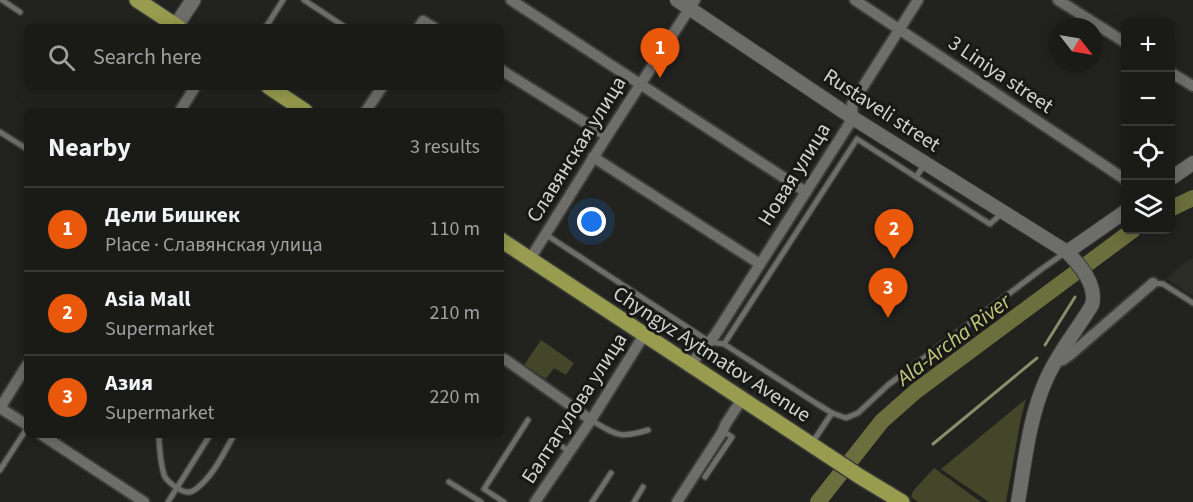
<!DOCTYPE html>
<meta charset="utf-8">
<style>
body{margin:0;font-family:"Source Sans 3",sans-serif;background:#272724;color:#f1f3f6}
.controls{position:absolute;right:18px;top:18px;display:grid;overflow:hidden;border-radius:9px;box-shadow:0 3px 15px #0003}
.controls button{width:54px;height:54px;display:grid;place-items:center;padding:0;border:0;border-bottom:2px solid #383836;background:#1a1a17;color:#f1f3f6;font:30px sans-serif}
.compass{position:absolute;left:1049px;top:18px;width:54px;height:54px;border-radius:50%;background:#1a1a17;box-shadow:0 3px 15px #0003;rotate:121deg}
.you{position:absolute;left:592px;top:222px;width:21px;height:21px;margin:-15px;border:4px solid #fff;border-radius:50%;background:#1a73e8;box-shadow:0 0 0 9px #1a73e833}
.badge{display:grid;place-items:center;width:39px;height:39px;border-radius:50%;background:#ea580c;color:#fff;font-size:20px;font-weight:700}
.pin{position:absolute;translate:-50% -50px;filter:drop-shadow(0 2px 3px #0008)}
.pin::after{content:'';position:absolute;top:32px;width:21px;height:18px;background:inherit;clip-path:polygon(0 0,100% 0,50% 100%)}
.list{margin:0;padding:0;list-style:none}
h2{display:flex;justify-content:space-between;align-items:center;height:78px;margin:0;padding:0 24px;font-size:26px}
h2 small{font-size:20px;font-weight:400;color:#9fa1a1}
.list li{display:grid;grid-template-columns:39px 1fr auto;gap:18px;align-items:center;box-sizing:border-box;height:84px;padding:0 24px;border-top:2px solid #383836}
.list b{display:block;font-size:22px;white-space:nowrap}
.list p{margin:0;font-size:20px;white-space:nowrap;color:#9fa1a1}
.list em{font-size:20px;font-style:normal;color:#9fa1a1}
.icon{flex:none;width:33px;height:33px;fill:none;stroke:currentColor;stroke-width:2;stroke-linecap:round;stroke-linejoin:round}
.map{position:relative;flex:none;width:1193px;height:502px;overflow:hidden}
.search{position:absolute;background:#1a1a17;box-shadow:0 3px 15px #0003;left:24px;top:24px;width:480px;height:66px;display:flex;align-items:center;gap:15px;box-sizing:border-box;padding:0 21px;border-radius:9px;color:#9fa1a1;font-size:22px}
.panel{position:absolute;background:#1a1a17;box-shadow:0 3px 15px #0003;left:24px;top:108px;width:480px;height:330px;border-radius:9px}
.map>svg:first-child{display:block}
</style>
<div class="map">
<svg width="1193" height="502" viewBox="0 0 1193 502">
<rect width="100%" height="100%" fill="#22221f"/>
<polygon fill="#2b2c25" points="1193,258 1193,296 1167,279 1179,267"/>
<g fill="#434629">
<polygon points="541,340 574,363 566,375 554,368 546,379 524,365"/>
<polygon points="1026,399 1021,418 1006,502 989,502 941,469"/>
<polygon points="934,468 981,502 918,502 911,497 913,491"/>
</g>
<g fill="none" stroke-linecap="round" stroke-linejoin="round">
<g stroke="#8a8d69" stroke-width="3">
<polyline points="1045,345 1075,297"/>
<polyline points="933,444 1037,358"/>
</g>
<g stroke="#6b6f3d" stroke-width="16">
<polyline points="1170,209 1193,198"/>
<polyline points="818,502 882,421 916,391 1133,230"/>
</g>
<g stroke="#3b3c39" stroke-width="8">
<g id="service">
<polyline points="2,0 20,12"/>
<polyline points="304,0 345,27"/>
<polyline points="266,27 283,0"/>
<polyline points="0,132 27,149"/>
<polyline points="925,164 916,177 990,224 1002,213"/>
<polyline points="545,234 710,342 724,344 814,402 832,413 846,418 858,413 888,385 1043,268 1066,252"/>
<polyline points="1153,283 1163,284 1193,303"/>
<polyline points="724,344 857,139 916,177"/>
<path d="M 591,420 C 616,435 619,439 648,430"/>
<path d="M 159,435 C 159,444 161,469 165,477 C 168,482 174,486 179,489 C 185,493 191,493 196,489 C 214,475 223,454 234,435"/>
<polyline points="557,443 570,452"/>
<polyline points="812,443 832,413"/>
<polyline points="0,470 27,428"/>
<polyline points="705,477 732,437 723,431"/>
<polyline points="449,482 481,502"/>
<polyline points="168,502 210,435"/>
<polyline points="504,502 484,489 528,420"/>
<polyline points="592,502 611,473"/>
<polyline points="634,502 643,487"/>
</g>
</g>
<g stroke="#3b3c39" stroke-width="14">
<g id="minor">
<polyline points="511,0 806,192"/>
<polyline points="855,0 1126,180"/>
<polyline points="1058,0 1126,43"/>
<polyline points="419,27 423,21 433,27"/>
<polyline points="501,70 607,136"/>
<polyline points="1170,72 1193,86"/>
<polyline points="180,111 195,87"/>
<polyline points="366,111 382,87"/>
<polyline points="593,157 760,264"/>
<polyline points="530,259 607,136 695,0"/>
<polyline points="501,358 506,360 591,420"/>
<polyline points="1057,361 1063,360 1071,354 1153,283"/>
<polyline points="27,365 0,408 27,425"/>
<polyline points="690,365 715,335 853,118 852,104 918,0"/>
<polyline points="42,435 144,502"/>
<polyline points="535,502 591,420 644,335"/>
<polyline points="677,502 723,431 725,425 742,399"/>
</g>
</g>
<g stroke="#3b3c39" stroke-width="16">
<g id="tertiary">
<path d="M 677,0 L 853,118 L 1067,252 C 1081,266 1097,285 1092,305 C 1077,330 1057,354 1046,380 C 1029,418 1025,461 1018,502"/>
<polyline points="1170,179 1193,163"/>
<polyline points="1067,252 1126,211"/>
</g>
</g>
<g stroke="#3b3c39" stroke-width="18">
<polyline id="secondary" points="176,26 193,0"/>
</g>
<g stroke="#3b3c39" stroke-width="18">
<g id="primary">
<polyline points="137,0 178,27"/>
<polyline points="269,87 305,111"/>
<polyline points="501,240 859,476 902,502"/>
</g>
</g>
<use href="#service" stroke="#6d6d6a" stroke-width="5"/>
<use href="#minor" stroke="#6d6d6a" stroke-width="10"/>
<use href="#tertiary" stroke="#6d6d6a" stroke-width="14"/>
<use href="#secondary" stroke="#6d6d6a" stroke-width="15"/>
<use href="#primary" stroke="#979c4e" stroke-width="15"/>
</g>
<g text-anchor="middle" stroke-width="6" stroke-linejoin="round" paint-order="stroke">
<g font-size="21" fill="#d2d2d1" stroke="#181916">
<text transform="translate(1001 74) rotate(34)" y="7">3 Liniya street</text>
<text transform="translate(882 110) rotate(33)" y="7">Rustaveli street</text>
<text transform="translate(576 149) rotate(-58)" y="7">Славянская улица</text>
<text transform="translate(794 174) rotate(-58)" y="7">Новая улица</text>
<text transform="translate(712 354) rotate(33)" y="7">Chyngyz Aytmatov Avenue</text>
<text transform="translate(574 408) rotate(-57)" y="7">Балтагулова улица</text>
</g>
<g font-size="22" font-style="italic" fill="#c1c87a" stroke="#181916">
<text transform="translate(953 339) rotate(-37)" y="8">Ala-Archa River</text>
</g>
</g>
</svg>
<div class="controls">
<button>+</button>
<button>−</button>
<button><svg class="icon" aria-label="locate" viewBox="0 0 24 24"><circle cx="12" cy="12" r="6"/><path d="M12 2v4M12 18v4M2 12h4M18 12h4"/></svg></button>
<button><svg class="icon" aria-label="layers" viewBox="0 0 24 24"><path d="M12 4l9 5-9 5-9-5zM3 14l9 5 9-5"/></svg></button>
</div>
<svg class="compass" viewBox="-18 -18 36 36"><path d="M0-13l5 13h-10z" fill="#e53935"/><path d="M0 13l5-13h-10z" fill="#9fa1a1"/></svg>
<div class="you"></div>
<div class="pin badge" style="left:660px;top:78px">1</div>
<div class="pin badge" style="left:894px;top:259px">2</div>
<div class="pin badge" style="left:888px;top:318px">3</div>
<div class="search"><svg class="icon" aria-label="search" viewBox="0 0 24 24"><circle cx="10" cy="10" r="6"/><path d="M15 15l6 6"/></svg>Search here</div>
<section class="panel">
<h2>Nearby<small>3 results</small></h2>
<ul class="list">
<li><span class="badge">1</span><div><b>Дели Бишкек</b><p>Place · Славянская улица</p></div><em>110 m</em></li>
<li><span class="badge">2</span><div><b>Asia Mall</b><p>Supermarket</p></div><em>210 m</em></li>
<li><span class="badge">3</span><div><b>Азия</b><p>Supermarket</p></div><em>220 m</em></li>
</ul>
</section>
</div>
